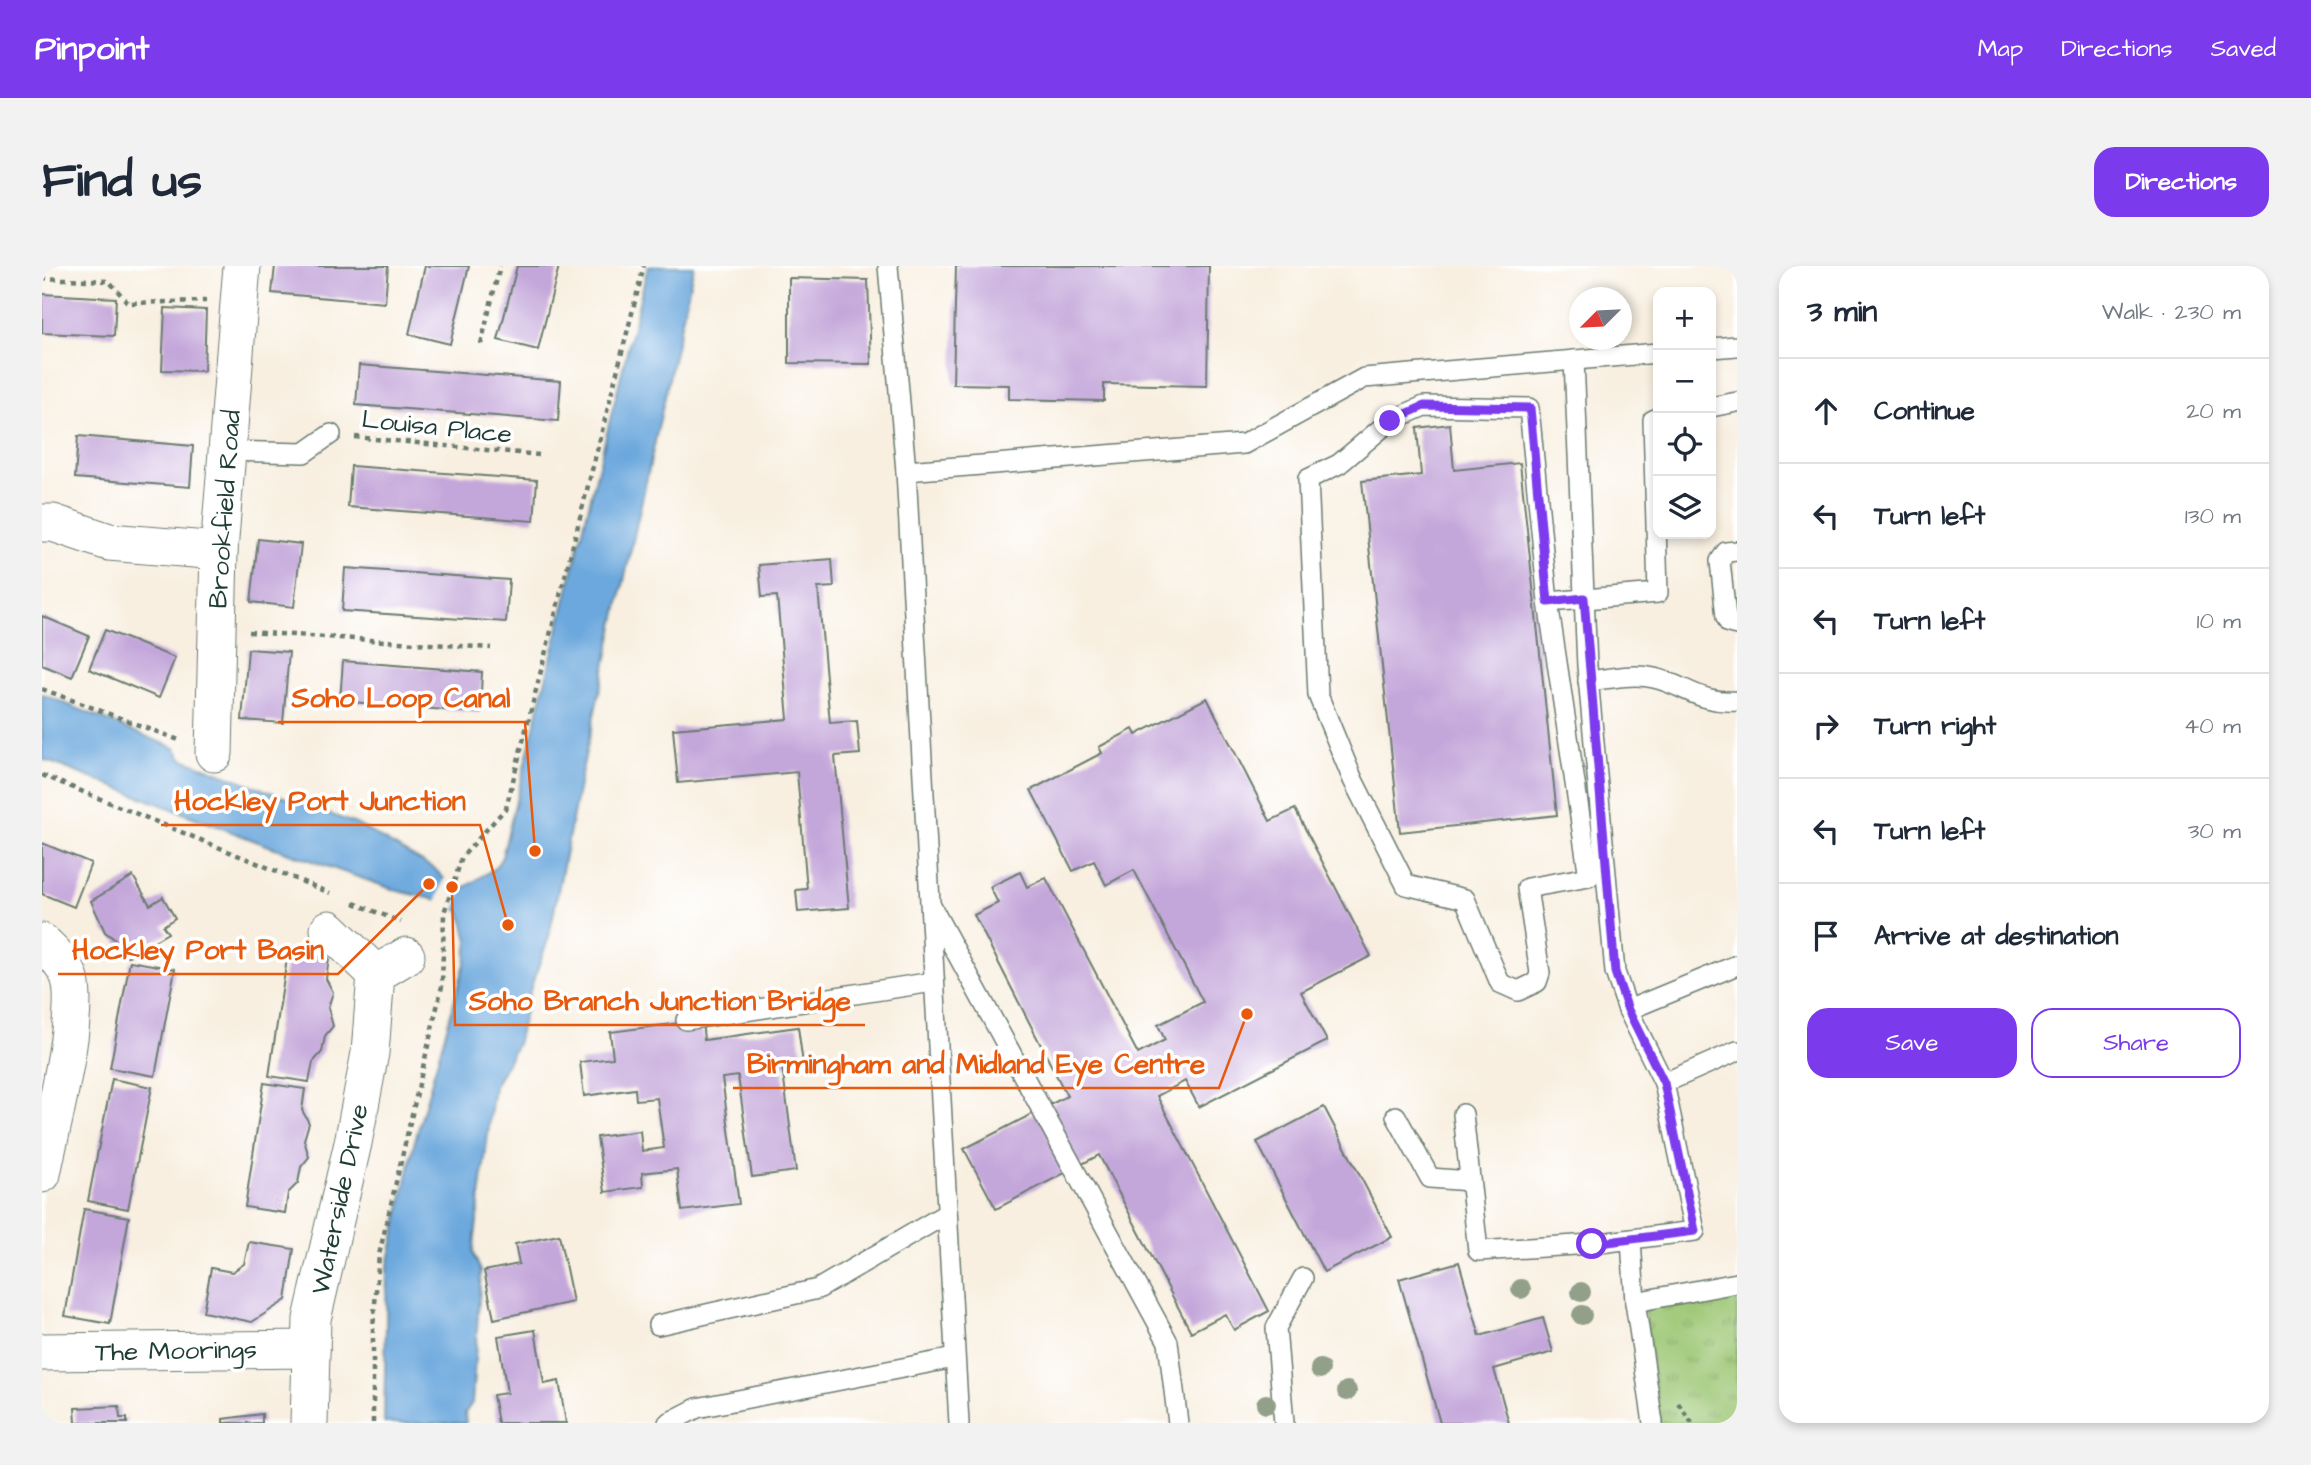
<!DOCTYPE html>
<meta charset="utf-8">
<style>
body{margin:0;font-family:"Architects Daughter",sans-serif;background:#f2f2f3;color:#1f2937}
.controls{position:absolute;right:21px;top:21px;display:grid;overflow:hidden;border-radius:14px;box-shadow:0 4px 10px #0003}
.controls button{width:63px;height:63px;display:grid;place-items:center;padding:0;border:0;border-bottom:2px solid #e0e1e3;background:#fff;color:#1f2937;font:35px sans-serif}
.compass{position:absolute;left:1527px;top:21px;width:63px;height:63px;border-radius:50%;background:#fff;box-shadow:0 4px 10px #0003;rotate:246deg}
.stop{position:absolute;width:21px;height:21px;margin:-16px;border:5px solid #7c3aed;border-radius:50%;background:#fff}
.stop.end{background:#7c3aed;border-color:#fff;box-shadow:0 2px 7px #0008}
.list{margin:0;padding:0;list-style:none}
h2{display:flex;justify-content:space-between;align-items:center;height:91px;margin:0;padding:0 28px;font-size:30px}
h2 small{font-size:23px;font-weight:400;color:#747a83}
.list li{display:grid;grid-template-columns:46px 1fr auto;gap:21px;align-items:center;box-sizing:border-box;height:105px;padding:0 28px;border-top:2px solid #e0e1e3}
.list b{display:block;font-size:26px;white-space:nowrap}
.list em{font-size:23px;font-style:normal;color:#747a83}
.actions{display:flex;gap:14px;padding:21px 28px}
.actions a{flex:1;padding:16px 0;border:2px solid #7c3aed;border-radius:21px;text-align:center;font-size:24px;color:#7c3aed}
.actions .main{background:#7c3aed;color:#fff}
.icon{flex:none;width:38px;height:38px;fill:none;stroke:currentColor;stroke-width:2;stroke-linecap:round;stroke-linejoin:round}
.map{position:relative;flex:none;width:1695px;height:1157px;overflow:hidden;border-radius:21px}
header{display:flex;align-items:center;gap:42px;box-sizing:border-box;height:98px;padding:0 35px;background:#7c3aed;color:#fff}
header strong{font-size:33px}
nav{display:flex;gap:38px;margin-inline-start:auto;font-size:24px}
.intro{display:flex;align-items:center;justify-content:space-between;box-sizing:border-box;height:168px;padding:0 42px}
h1{margin:0;font-size:49px}
.button{padding:18px 32px;border-radius:21px;background:#7c3aed;color:#fff;font-size:24px;font-weight:700}
main{display:flex;gap:42px;padding:0 42px}
aside{flex:1;background:#fff;border-radius:21px;box-shadow:0 4px 10px #0003}
.map>svg:first-child{display:block}
</style>
<header>
<strong>Pinpoint</strong>
<nav><a>Map</a><a>Directions</a><a>Saved</a></nav>
</header>
<div class="intro"><h1>Find us</h1><a class="button">Directions</a></div>
<main>
<div class="map">
<svg width="1695" height="1157" viewBox="0 0 1695 1157">
<defs>
<pattern id="grass-tufts" width="24" height="20" patternUnits="userSpaceOnUse" patternTransform="scale(1.75)"><rect width="24" height="20" fill="#9bc672"/><path d="M3 7l-1-3M5 7V3M7 7l1-3M15 17l-1-3M17 17v-4M19 17l1-3" fill="none" stroke="#7ea25e"/></pattern>
</defs>
<rect width="100%" height="100%" fill="#fff"/>
<filter id="ink" filterUnits="userSpaceOnUse"><feTurbulence type="fractalNoise" baseFrequency=".0143" numOctaves="2"/><feDisplacementMap in="SourceGraphic" scale="14" xChannelSelector="R" yChannelSelector="G"/><feConvolveMatrix kernelMatrix="1 2 1 2 8 2 1 2 1" color-interpolation-filters="sRGB"/></filter>
<filter id="wash" filterUnits="userSpaceOnUse"><feTurbulence type="fractalNoise" baseFrequency=".00686" numOctaves="4" result="noise"/><feDisplacementMap in="SourceGraphic" scale="28" xChannelSelector="R" yChannelSelector="G"/><feGaussianBlur stdDeviation="1.57" result="paint"/><feColorMatrix in="noise" values="0 0 0 0 0 0 0 0 0 0 0 0 0 0 0 0 0 1.4 0 .05"/><feComposite in="paint" operator="in"/></filter>
<g filter="url(#wash)">
<rect width="100%" height="100%" fill="#f8efe0"/>
<polygon fill="url(#grass-tufts)" stroke="#5d8253" stroke-width="2" points="1695,1022 1695,1157 1618,1157 1601,1035"/>
<polygon fill="#6ca8dd" stroke="#467288" stroke-width="2" points="606,0 652,0 538,513 507,671 489,721 475,778 452,820 431,987 439,1005 430,1137 423,1147 424,1157 342,1157 345,1004 372,878 423,697 426,675 419,646 400,635 356,625 224,579 0,493 0,428 133,482 141,493 314,558 393,603 407,618 424,621 454,601 460,591"/>
<polygon fill="#f8efe0" points="405,607 409,615 422,618 412,647 394,637"/>
<g id="blocks">
<g fill="#c4a7da">
<polygon points="233,0 346,0 343,37 230,27"/>
<polygon points="383,0 427,0 408,78 367,68"/>
<polygon points="475,0 517,0 496,84 456,74"/>
<polygon points="914,0 1167,0 1165,120 1062,118 1062,135 967,133 967,119 911,118"/>
<polygon points="747,12 826,14 829,98 747,97"/>
<polygon points="0,28 74,32 72,70 0,67"/>
<polygon points="123,42 164,44 162,105 120,104"/>
<polygon points="317,99 519,115 516,155 314,139"/>
<polygon points="1408,158 1412,204 1478,197 1515,549 1358,566 1320,215 1379,209 1375,162"/>
<polygon points="36,170 151,180 148,221 33,212"/>
<polygon points="309,200 495,214 492,255 306,241"/>
<polygon points="216,273 259,278 252,341 209,336"/>
<polygon points="790,293 792,321 776,322 788,457 815,455 818,488 793,490 807,642 756,646 754,624 765,623 755,506 636,517 631,463 746,453 735,330 720,331 717,299"/>
<polygon points="303,302 467,314 464,356 300,345"/>
<polygon points="0,350 47,370 30,411 0,399"/>
<polygon points="63,364 133,392 117,432 47,403"/>
<polygon points="206,383 247,386 241,457 200,454"/>
<polygon points="301,395 440,406 438,447 298,435"/>
<polygon points="1165,432 1228,555 1253,543 1329,690 1259,726 1285,775 1157,841 1143,815 1115,830 1227,1045 1192,1064 1183,1048 1149,1066 1057,889 954,943 922,883 1025,830 932,649 956,637 948,621 978,606 985,621 1004,612 1096,788 1123,774 1116,759 1161,736 1092,604 1064,619 1052,595 1031,605 989,524 1060,487 1057,481 1091,463 1094,469"/>
<polygon points="0,577 49,597 32,641 0,628"/>
<polygon points="91,610 108,639 121,631 133,652 121,660 126,667 85,691 75,675 63,666 49,635"/>
<polygon points="246,686 287,692 284,713 291,726 286,742 291,760 283,770 280,786 271,796 267,816 227,810"/>
<polygon points="88,695 133,703 113,810 68,802"/>
<polygon points="660,754 662,774 756,761 761,798 740,800 754,905 710,911 696,810 680,812 697,938 640,945 635,903 600,907 601,921 563,926 555,871 598,865 600,885 622,882 615,832 594,834 593,823 542,830 538,796 571,792 568,766"/>
<polygon points="70,813 110,821 86,943 46,935"/>
<polygon points="222,817 263,823 260,844 267,857 262,874 267,891 259,901 256,917 246,927 243,947 203,941"/>
<polygon points="1282,841 1350,971 1282,1006 1215,876"/>
<polygon points="42,943 87,951 68,1058 23,1050"/>
<polygon points="517,969 531,1036 452,1053 442,1005 477,998 473,978"/>
<polygon points="207,976 252,983 244,1034 210,1056 161,1046 169,1002 190,1006 202,998"/>
<polygon points="1417,996 1438,1070 1501,1052 1511,1086 1452,1103 1467,1157 1398,1157 1357,1013"/>
<polygon points="493,1064 502,1118 517,1115 524,1157 456,1157 451,1129 465,1127 456,1070"/>
<polygon points="77,1140 78,1152 85,1152 85,1157 34,1157 33,1142"/>
<polygon points="220,1148 220,1157 181,1157 181,1153"/>
</g>
</g>
</g>
<g filter="url(#ink)">
<use href="#blocks" fill-opacity="0" stroke="#6b7b70" stroke-width="2"/>
<g fill="none" stroke-linecap="round" stroke-linejoin="round">
<g stroke="#6b7b70" stroke-width="22">
<g id="service">
<polyline points="846,0 864,205 917,1157"/>
<polyline points="1669,82 1695,80"/>
<polyline points="1669,141 1695,136"/>
<polyline points="185,185 262,187 289,168"/>
<polyline points="864,205 1202,178 1322,112 1616,87"/>
<polyline points="1695,285 1684,286 1678,295 1684,351 1687,357 1695,359"/>
<polyline points="1506,336 1487,142 1382,140 1348,155 1297,198 1266,213 1276,429 1311,514 1364,619 1423,633 1458,717 1476,725 1495,716 1498,707 1485,622 1547,611 1506,336 1616,327 1611,154 1616,152"/>
<path d="M 1546,415 C 1567,413 1591,407 1612,412 C 1643,419 1658,438 1695,435"/>
<polyline points="889,640 1126,1076 1136,1157"/>
<polyline points="1586,744 1695,699"/>
<polyline points="644,754 891,716"/>
<polyline points="1622,817 1695,785"/>
<polyline points="1421,848 1436,985 1550,978 1653,965 1622,817 1586,744 1573,706 1545,400 1532,94"/>
<polyline points="1354,850 1388,912 1428,915"/>
<polyline points="1589,974 1593,1036 1611,1157"/>
<polyline points="1593,1036 1695,1017"/>
<polyline points="616,1059 776,1023 904,948"/>
<polyline points="626,1157 655,1142 912,1092"/>
<polyline points="1242,1157 1234,1062 1261,1012"/>
</g>
</g>
<g stroke="#6b7b70" stroke-width="39">
<g id="minor">
<polyline points="0,257 11,257 67,276 177,285"/>
<polyline points="172,487 177,285 200,0"/>
<path d="M 0,676 C 11,686 21,696 27,710 C 40,747 8,865 0,908"/>
<polyline points="334,708 364,690"/>
<polyline points="0,1086 269,1083"/>
<polyline points="267,1157 270,1053 311,877 328,787 334,708 287,663"/>
</g>
</g>
<g stroke="#6b7b70" stroke-width="4.5" stroke-dasharray="5 5" stroke-linecap="butt">
<polyline points="0,12 67,15 86,37 164,35"/>
<polyline points="439,78 458,0"/>
<polyline points="313,171 497,189"/>
<polyline points="207,366 449,382"/>
<polyline points="0,423 137,474"/>
<polyline points="0,509 288,627"/>
<polyline points="312,637 359,656"/>
<polyline points="1636,1137 1650,1157"/>
<polyline points="331,1157 331,1062 337,989 400,720 402,647 420,591 464,542 602,0"/>
</g>
<use href="#service" stroke="#fff" stroke-width="19"/>
<use href="#minor" stroke="#fff" stroke-width="37"/>
</g>
<g fill="#92a08a">
<circle cx="1479" cy="1023" r="10"/>
<circle cx="1539" cy="1026" r="10"/>
<circle cx="1540" cy="1049" r="10"/>
<circle cx="1278" cy="1103" r="10"/>
<circle cx="1305" cy="1125" r="10"/>
<circle cx="1224" cy="1138" r="10"/>
</g>
</g>
<g fill="none" stroke-linecap="round" stroke-linejoin="round" filter="url(#ink)">
<polyline stroke="#7c3aed" stroke-width="9" points="1348,155 1382,140 1488,142 1506,336 1542,332 1573,706 1586,744 1622,817 1653,965 1550,978"/>
</g>
<g text-anchor="middle" stroke-width="7" stroke-linejoin="round" paint-order="stroke">
<g font-size="26" fill="#1f3d34" stroke="#fff">
<text transform="translate(395 160) rotate(6)" y="9">Louisa Place</text>
<text transform="translate(182 243) rotate(-86)" y="9">Brookfield Road</text>
<text transform="translate(297 933) rotate(-78)" y="9">Waterside Drive</text>
<text transform="translate(134 1084) rotate(-1)" y="9">The Moorings</text>
</g>
</g>
<path fill="none" stroke="#e8590c" stroke-width="2.5" d="M493 585L483 456H236M466 659L438 559H119M387 618L296 708H16M410 621L413 759H823M1205 748L1177 822H691"/>
<g fill="#e8590c" stroke="#fff" stroke-width="2.5">
<circle cx="493" cy="585" r="7"/>
<circle cx="466" cy="659" r="7"/>
<circle cx="387" cy="618" r="7"/>
<circle cx="410" cy="621" r="7"/>
<circle cx="1205" cy="748" r="7"/>
</g>
<g font-size="28" text-anchor="middle" font-weight="bold" fill="#e8590c" stroke="#fff" stroke-width="7" stroke-linejoin="round" paint-order="stroke">
<text x="359" y="441">Soho Loop Canal</text>
<text x="278" y="544">Hockley Port Junction</text>
<text x="156" y="693">Hockley Port Basin</text>
<text x="618" y="744">Soho Branch Junction Bridge</text>
<text x="934" y="807">Birmingham and Midland Eye Centre</text>
</g>
</svg>
<div class="controls">
<button>+</button>
<button>−</button>
<button><svg class="icon" aria-label="locate" viewBox="0 0 24 24"><circle cx="12" cy="12" r="6"/><path d="M12 2v4M12 18v4M2 12h4M18 12h4"/></svg></button>
<button><svg class="icon" aria-label="layers" viewBox="0 0 24 24"><path d="M12 4l9 5-9 5-9-5zM3 14l9 5 9-5"/></svg></button>
</div>
<svg class="compass" viewBox="-18 -18 36 36"><path d="M0-13l5 13h-10z" fill="#e53935"/><path d="M0 13l5-13h-10z" fill="#747a83"/></svg>
<div class="stop" style="left:1550px;top:978px"></div>
<div class="stop end" style="left:1348px;top:155px"></div>
</div>
<aside>
<h2>3 min<small>Walk · 230 m</small></h2>
<ul class="list">
<li><svg class="icon" aria-label="ahead" viewBox="0 0 24 24"><path d="M12 20V5M6 11l6-6 6 6"/></svg><div><b>Continue</b></div><em>20 m</em></li>
<li><svg class="icon" aria-label="left" viewBox="0 0 24 24"><path d="M17 20v-9H6M10 6l-5 5 5 5"/></svg><div><b>Turn left</b></div><em>130 m</em></li>
<li><svg class="icon" aria-label="left" viewBox="0 0 24 24"><path d="M17 20v-9H6M10 6l-5 5 5 5"/></svg><div><b>Turn left</b></div><em>10 m</em></li>
<li><svg class="icon" aria-label="right" viewBox="0 0 24 24"><path d="M7 20v-9h11M14 6l5 5-5 5"/></svg><div><b>Turn right</b></div><em>40 m</em></li>
<li><svg class="icon" aria-label="left" viewBox="0 0 24 24"><path d="M17 20v-9H6M10 6l-5 5 5 5"/></svg><div><b>Turn left</b></div><em>30 m</em></li>
<li><svg class="icon" aria-label="arrive" viewBox="0 0 24 24"><path d="M6 21V4h12l-3 4 3 4H6"/></svg><div><b>Arrive at destination</b></div></li>
</ul>
<div class="actions"><a class="main">Save</a><a>Share</a></div>
</aside>
</main>
